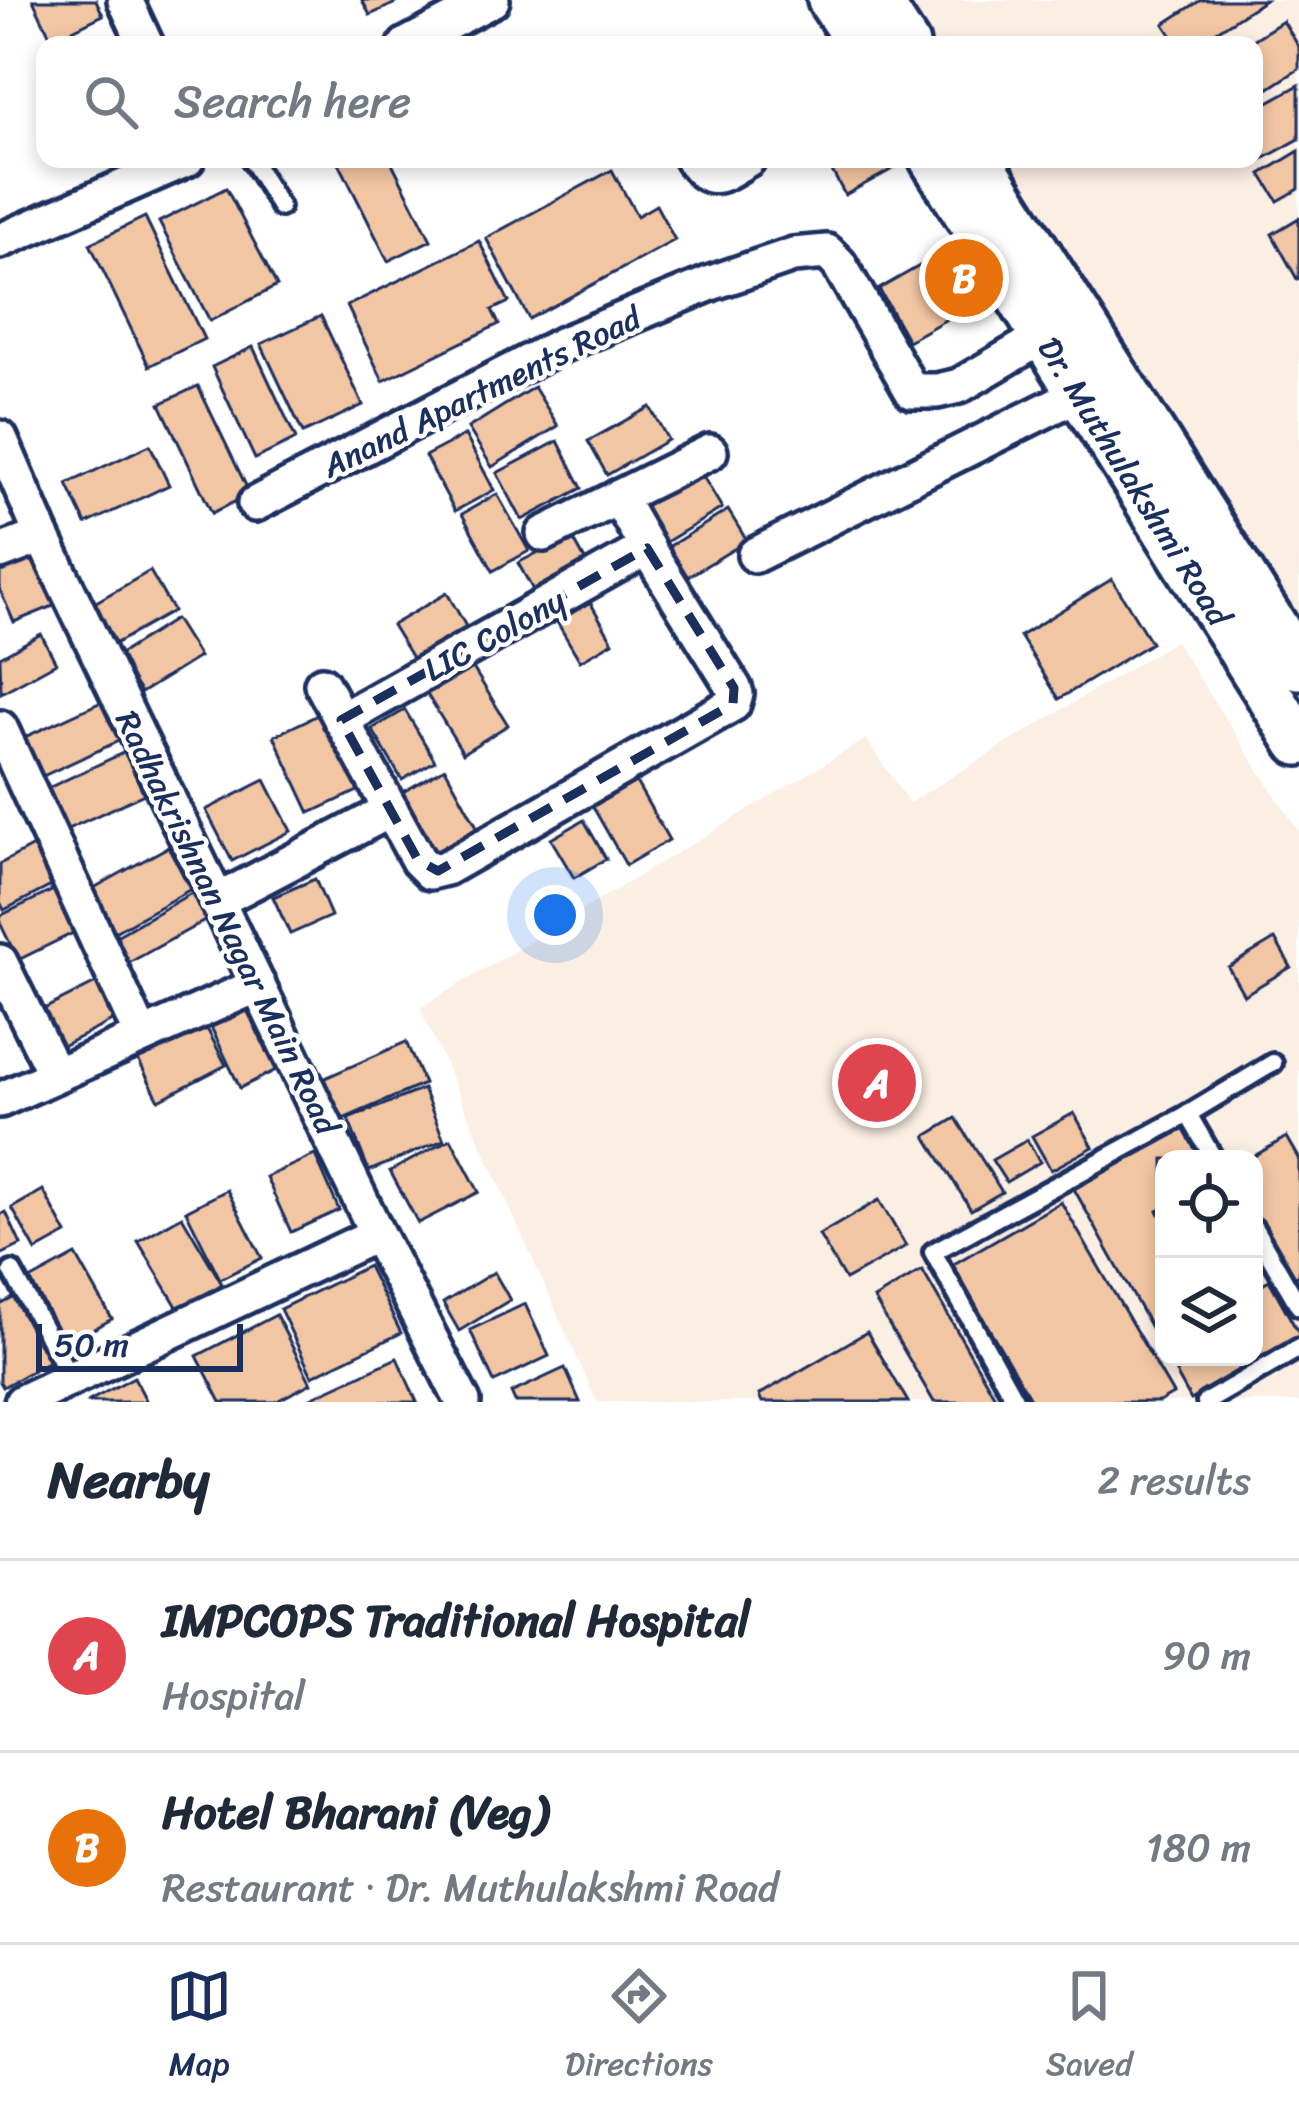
<!DOCTYPE html>
<meta charset="utf-8">
<style>
body{margin:0;font-family:Sriracha,sans-serif;background:#f6f6f7;color:#1f2937}
.controls{position:absolute;right:36px;bottom:36px;display:grid;overflow:hidden;border-radius:24px;box-shadow:0 6px 18px #0003}
.controls button{width:108px;height:108px;display:grid;place-items:center;padding:0;border:0;border-bottom:3px solid #e0e1e3;background:#fff;color:#1f2937;font:60px sans-serif}
.scale{position:absolute;left:36px;bottom:30px;width:207px;box-sizing:border-box;padding-left:12px;border:6px solid #1b2f5e;border-top:0;font-size:33px;line-height:42px;white-space:nowrap;color:#1b2f5e;-webkit-text-stroke:9px #fff;paint-order:stroke}
.you{position:absolute;left:555px;top:915px;width:42px;height:42px;margin:-30px;border:9px solid #fff;border-radius:50%;background:#1a73e8;box-shadow:0 0 0 18px #1a73e833}
.badge{display:grid;place-items:center;width:78px;height:78px;border-radius:50%;background:#1b2f5e;color:#fff;font-size:39px;font-weight:700}
.pin{position:absolute;translate:-50% -50%;border:6px solid #fff;box-shadow:0 3px 12px #0006}
.list{margin:0;padding:0;list-style:none}
h2{display:flex;justify-content:space-between;align-items:center;height:156px;margin:0;padding:0 48px;font-size:51px}
h2 small{font-size:39px;font-weight:400;color:#747a83}
.list li{display:grid;grid-template-columns:78px 1fr auto;gap:36px;align-items:center;box-sizing:border-box;height:192px;padding:0 48px;border-top:3px solid #e0e1e3}
.list b{display:block;font-size:45px;white-space:nowrap}
.list p{margin:0;font-size:39px;white-space:nowrap;color:#747a83}
.list em{font-size:39px;font-style:normal;color:#747a83}
.icon{flex:none;width:66px;height:66px;fill:none;stroke:currentColor;stroke-width:2;stroke-linecap:round;stroke-linejoin:round}
.map{position:relative;flex:none;width:1299px;height:1402px;overflow:hidden}
.search{position:absolute;background:#fff;box-shadow:0 6px 18px #0003;left:36px;right:36px;top:36px;height:132px;display:flex;align-items:center;gap:30px;box-sizing:border-box;padding:0 42px;border-radius:24px;color:#747a83;font-size:45px}
.sheet{height:540px;background:#fff}
nav{display:flex;justify-content:space-around;align-items:center;box-sizing:border-box;height:168px;border-top:3px solid #e0e1e3;background:#fff;font-size:33px;color:#747a83}
nav a{display:grid;justify-items:center;gap:6px}
nav .on{color:#1b2f5e}
.map>svg:first-child{display:block}
</style>
<div class="map">
<svg width="1299" height="1402" viewBox="0 0 1299 1402">
<rect width="100%" height="100%" fill="#fff"/>
<filter id="ink" filterUnits="userSpaceOnUse"><feTurbulence type="fractalNoise" baseFrequency=".00833" numOctaves="2"/><feDisplacementMap in="SourceGraphic" scale="24" xChannelSelector="R" yChannelSelector="G"/><feConvolveMatrix kernelMatrix="1 2 1 2 8 2 1 2 1" color-interpolation-filters="sRGB"/></filter>
<g filter="url(#ink)">
<g fill="#fbeee3" fill-rule="evenodd">
<polygon points="877,0 1299,0 1299,666 978,159 1254,159 1254,45 906,45"/>
<path d="M 1175,641 L 1299,832 L 1299,1402 L 597,1402 L 420,1008 L 866,739 L 909,803 ZM 1164,1159 L 1254,1159 L 1254,1357 L 1164,1357 Z"/>
</g>
<g fill="#f3c6a3" stroke="#1b2f5e" stroke-width="3">
<polygon points="33,0 96,0 103,15 52,40"/>
<polygon points="362,0 402,0 370,15"/>
<polygon points="1201,0 1265,0 1195,45 1178,45 1164,24"/>
<polygon points="1283,21 1299,47 1299,69 1254,98 1254,45 1245,45"/>
<polygon points="1299,85 1299,139 1263,159 1254,143 1254,110"/>
<polygon points="1299,151 1299,189 1278,201 1261,174"/>
<polygon points="337,159 390,159 431,240 388,261"/>
<polygon points="828,159 911,159 845,195 826,160"/>
<polygon points="612,170 637,216 656,205 675,240 529,319 486,238"/>
<polygon points="226,188 277,286 210,321 159,222"/>
<polygon points="145,217 204,339 149,366 90,244"/>
<polygon points="1299,218 1299,278 1297,279 1272,234"/>
<polygon points="967,239 996,291 908,341 879,289"/>
<polygon points="479,241 509,302 492,310 499,324 383,381 347,306"/>
<polygon points="321,316 363,405 303,433 261,344"/>
<polygon points="253,347 296,439 255,459 212,367"/>
<polygon points="198,386 250,494 212,513 160,404"/>
<polygon points="534,387 558,426 492,467 468,428"/>
<polygon points="650,407 668,440 607,475 588,441"/>
<polygon points="465,435 494,490 455,511 425,456"/>
<polygon points="558,441 582,488 522,520 497,473"/>
<polygon points="150,445 169,485 86,524 67,484"/>
<polygon points="701,473 722,508 663,544 642,508"/>
<polygon points="497,494 529,551 493,571 462,514"/>
<polygon points="728,510 747,541 679,582 660,552"/>
<polygon points="571,535 586,562 533,590 518,563"/>
<polygon points="33,552 56,605 14,622 0,590 0,566"/>
<polygon points="150,571 173,611 111,646 89,606"/>
<polygon points="1112,579 1151,643 1059,699 1020,636"/>
<polygon points="447,593 468,630 414,661 392,625"/>
<polygon points="590,602 613,642 580,661 557,622"/>
<polygon points="175,619 199,657 141,693 117,656"/>
<polygon points="41,634 56,663 1,693 0,657"/>
<polygon points="468,660 508,725 463,753 423,688"/>
<polygon points="108,699 125,738 30,782 12,743"/>
<polygon points="405,710 435,761 402,780 372,729"/>
<polygon points="326,711 362,789 310,813 274,736"/>
<polygon points="125,752 144,794 61,832 42,791"/>
<polygon points="445,768 481,834 432,861 396,796"/>
<polygon points="632,775 669,840 626,865 589,800"/>
<polygon points="265,780 291,831 232,861 206,810"/>
<polygon points="584,820 606,859 574,878 551,839"/>
<polygon points="33,846 53,885 4,910 0,902 0,864"/>
<polygon points="168,847 191,889 104,938 81,895"/>
<polygon points="315,879 331,916 290,934 273,897"/>
<polygon points="62,886 83,928 18,960 0,923 0,916"/>
<polygon points="195,891 210,918 125,965 111,939"/>
<polygon points="1275,939 1291,967 1244,995 1228,967"/>
<polygon points="108,977 126,1014 58,1048 40,1011"/>
<polygon points="246,1008 276,1070 240,1088 210,1025"/>
<polygon points="204,1023 226,1065 159,1100 137,1058"/>
<polygon points="406,1042 424,1084 341,1120 323,1079"/>
<polygon points="423,1089 444,1140 369,1171 348,1119"/>
<polygon points="1074,1113 1093,1147 1051,1170 1032,1136"/>
<polygon points="956,1118 1002,1192 971,1210 926,1136"/>
<polygon points="1184,1128 1201,1159 1164,1159 1164,1208 1158,1211 1164,1222 1164,1351 1074,1189"/>
<polygon points="1287,1137 1299,1158 1299,1275 1293,1279 1254,1212 1254,1159 1249,1159"/>
<polygon points="451,1139 479,1192 418,1223 390,1171"/>
<polygon points="1027,1140 1040,1162 1006,1182 992,1160"/>
<polygon points="315,1155 339,1210 291,1232 266,1177"/>
<polygon points="43,1190 67,1234 36,1251 12,1208"/>
<polygon points="227,1190 262,1258 220,1279 186,1211"/>
<polygon points="879,1200 906,1246 845,1280 819,1235"/>
<polygon points="1061,1202 1173,1394 1159,1402 1032,1402 952,1265"/>
<polygon points="6,1212 21,1245 0,1255 0,1215"/>
<polygon points="182,1216 222,1284 179,1310 138,1241"/>
<polygon points="76,1255 112,1319 66,1344 30,1280"/>
<polygon points="368,1266 401,1333 312,1376 280,1309"/>
<polygon points="922,1270 998,1402 934,1402 874,1299"/>
<polygon points="494,1272 510,1300 459,1331 443,1303"/>
<polygon points="1269,1280 1299,1334 1299,1340 1191,1400 1167,1357 1254,1357 1254,1289"/>
<polygon points="15,1297 51,1360 3,1387 0,1382 0,1305"/>
<polygon points="525,1304 549,1356 494,1382 470,1330"/>
<polygon points="276,1315 311,1383 275,1402 221,1402 197,1356"/>
<polygon points="867,1332 908,1402 762,1402 759,1395"/>
<polygon points="397,1358 417,1402 302,1402"/>
<polygon points="565,1368 580,1402 515,1402 511,1393"/>
<polygon points="134,1377 147,1402 87,1402"/>
</g>
<g fill="none" stroke-linecap="round" stroke-linejoin="round">
<g stroke="#1b2f5e" stroke-width="26">
<g id="service">
<polyline points="251,159 280,207"/>
<polyline points="1188,1114 1214,1159"/>
<polyline points="1254,1228 1299,1306"/>
<polyline points="12,1271 70,1377"/>
<polyline points="1016,1402 933,1252 1188,1114 1273,1063"/>
<polyline points="1206,1402 1299,1348"/>
</g>
</g>
<g stroke="#1b2f5e" stroke-width="42">
<g id="minor">
<polyline points="125,0 146,45"/>
<polyline points="406,45 492,0"/>
<path d="M 692,159 C 711,188 723,173 748,159"/>
<polyline points="0,241 187,159"/>
<polyline points="0,438 42,536 377,1234 463,1402"/>
<polyline points="255,504 563,344 711,283 793,255 827,252 839,264 912,391 937,391 959,386 1044,336"/>
<polyline points="544,534 710,452"/>
<polyline points="0,552 42,536"/>
<polyline points="755,555 1078,394"/>
<polyline points="322,684 418,860 430,872 446,868 733,704 736,694 734,688 647,548 618,497"/>
<polyline points="341,720 647,548"/>
<polyline points="0,728 141,1035"/>
<polyline points="217,901 391,810"/>
<polyline points="0,962 55,1074"/>
<polyline points="0,1100 258,985"/>
<polyline points="22,1402 377,1234"/>
</g>
</g>
<g stroke="#1b2f5e" stroke-width="54">
<g id="secondary">
<polyline points="831,0 861,45"/>
<polyline points="877,0 906,45"/>
<polyline points="933,159 1299,742"/>
<polyline points="978,159 1299,666"/>
</g>
</g>
<use href="#service" stroke="#fff" stroke-width="16"/>
<use href="#minor" stroke="#fff" stroke-width="33"/>
<use href="#secondary" stroke="#fff" stroke-width="45"/>
</g>
</g>
<path fill="none" stroke="#1b2f5e" stroke-width="9" stroke-dasharray="24 15" stroke-linejoin="round" d="M 647,548 L 734,688 L 733,704 L 438,871 L 418,860 L 341,720 Z"/>
<g text-anchor="middle" stroke-width="9" stroke-linejoin="round" paint-order="stroke">
<g font-size="33" fill="#1b2f5e" stroke="#fff">
<text transform="translate(481 391) rotate(-26)" y="12">Anand Apartments Road</text>
<text transform="translate(1135 481) rotate(58)" y="12">Dr. Muthulakshmi Road</text>
<text transform="translate(494 634) rotate(-29)" y="12">LIC Colony</text>
<text transform="translate(228 922) rotate(64)" y="12">Radhakrishnan Nagar Main Road</text>
</g>
</g>
</svg>
<div class="controls">
<button><svg class="icon" aria-label="locate" viewBox="0 0 24 24"><circle cx="12" cy="12" r="6"/><path d="M12 2v4M12 18v4M2 12h4M18 12h4"/></svg></button>
<button><svg class="icon" aria-label="layers" viewBox="0 0 24 24"><path d="M12 4l9 5-9 5-9-5zM3 14l9 5 9-5"/></svg></button>
</div>
<div class="scale">50 m</div>
<div class="you"></div>
<div class="pin badge" style="left:877px;top:1083px;background:#e0444e">A</div>
<div class="pin badge" style="left:964px;top:278px;background:#e8710a">B</div>
<div class="search"><svg class="icon" aria-label="search" viewBox="0 0 24 24"><circle cx="10" cy="10" r="6"/><path d="M15 15l6 6"/></svg>Search here</div>
</div>
<section class="sheet">
<h2>Nearby<small>2 results</small></h2>
<ul class="list">
<li><span class="badge" style="background:#e0444e">A</span><div><b>IMPCOPS Traditional Hospital</b><p>Hospital</p></div><em>90 m</em></li>
<li><span class="badge" style="background:#e8710a">B</span><div><b>Hotel Bharani (Veg)</b><p>Restaurant · Dr. Muthulakshmi Road</p></div><em>180 m</em></li>
</ul>
</section>
<nav>
<a class="on"><svg class="icon" aria-label="map" viewBox="0 0 24 24"><path d="M3 6l6-2 6 2 6-2v14l-6 2-6-2-6 2zM9 4v14M15 6v14"/></svg>Map</a>
<a><svg class="icon" aria-label="directions" viewBox="0 0 24 24"><path d="M12 3l9 9-9 9-9-9zM9 14v-3h6M13 9l2 2-2 2"/></svg>Directions</a>
<a><svg class="icon" aria-label="saved" viewBox="0 0 24 24"><path d="M7 4h10v16l-5-4-5 4z"/></svg>Saved</a>
</nav>
